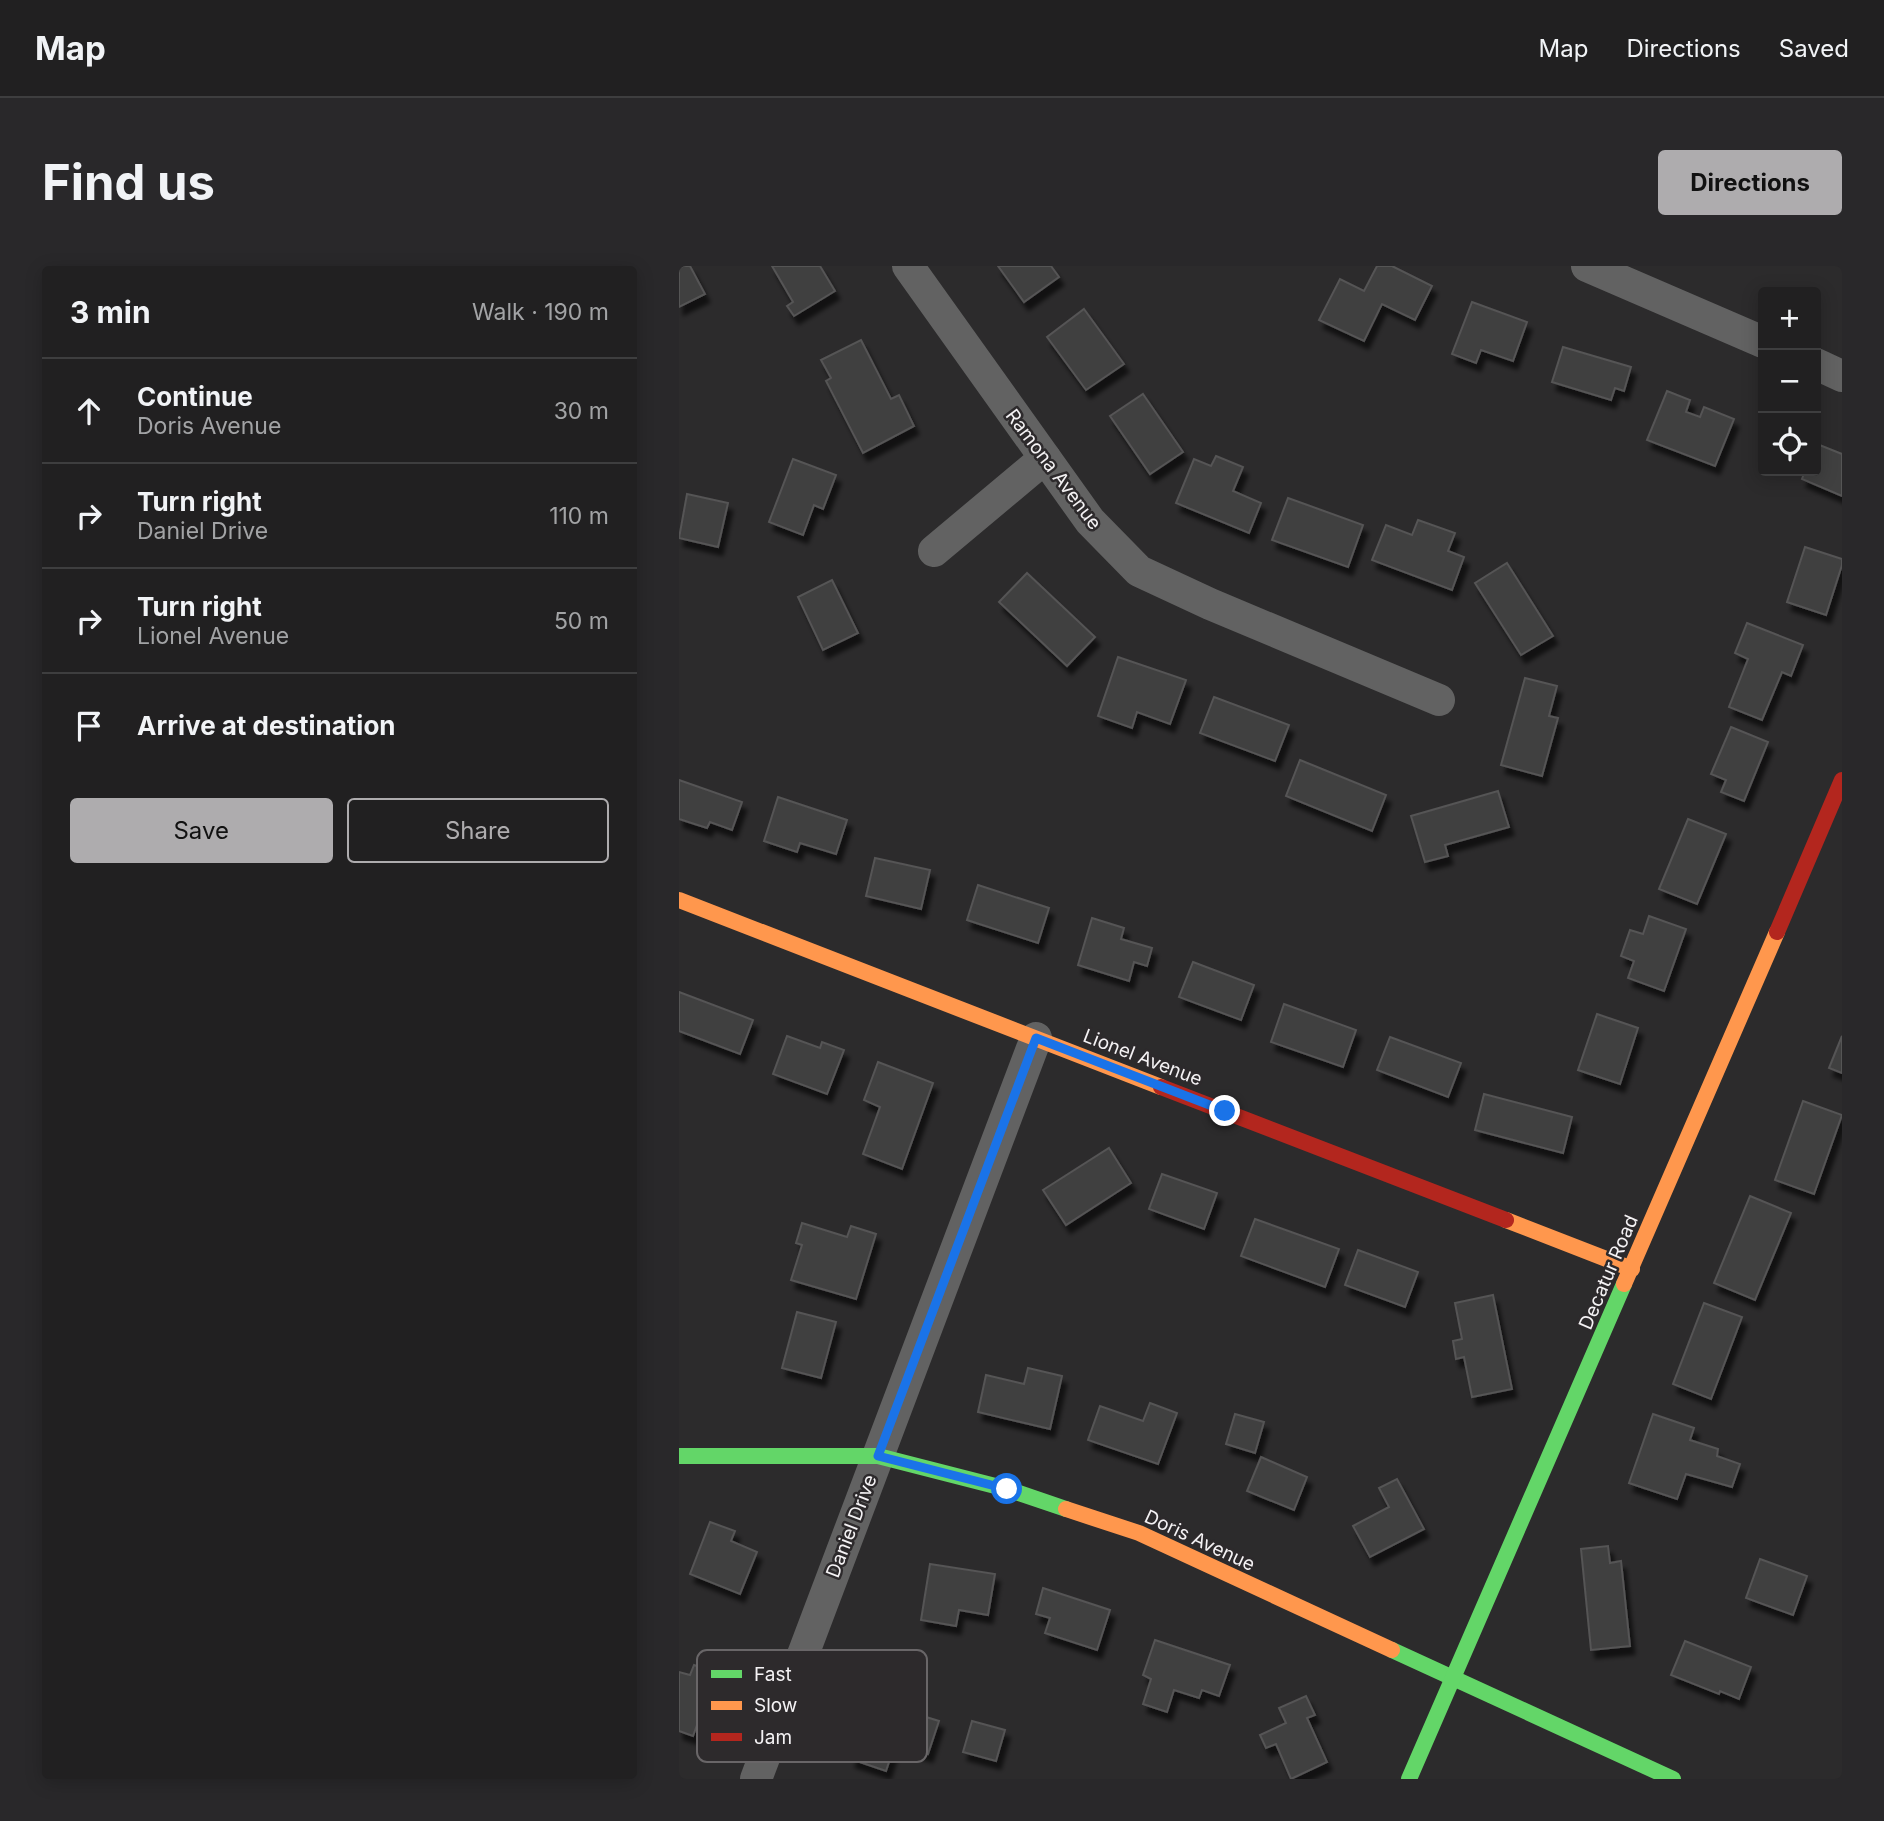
<!DOCTYPE html>
<meta charset="utf-8">
<style>
body{margin:0;font-family:Inter,sans-serif;background:#29282a;color:#f1f3f6}
.controls{position:absolute;right:21px;top:21px;display:grid;overflow:hidden;border-radius:7px;box-shadow:0 4px 18px #0003}
.controls button{width:63px;height:63px;display:grid;place-items:center;padding:0;border:0;border-bottom:2px solid #3e3e3f;background:#212021;color:#f1f3f6;font:35px sans-serif}
.stop{position:absolute;width:21px;height:21px;margin:-16px;border:5px solid #1a73e8;border-radius:50%;background:#fff}
.stop.end{background:#1a73e8;border-color:#fff;box-shadow:0 2px 7px #0008}
.list{margin:0;padding:0;list-style:none}
h2{display:flex;justify-content:space-between;align-items:center;height:91px;margin:0;padding:0 28px;font-size:30px}
h2 small{font-size:23px;font-weight:400;color:#a2a3a5}
.list li{display:grid;grid-template-columns:46px 1fr auto;gap:21px;align-items:center;box-sizing:border-box;height:105px;padding:0 28px;border-top:2px solid #3e3e3f}
.list b{display:block;font-size:26px;white-space:nowrap}
.list p{margin:0;font-size:23px;white-space:nowrap;color:#a2a3a5}
.list em{font-size:23px;font-style:normal;color:#a2a3a5}
.actions{display:flex;gap:14px;padding:21px 28px}
.actions a{flex:1;padding:16px 0;border:2px solid #aeacae;border-radius:7px;text-align:center;font-size:24px;color:#aeacae}
.actions .main{background:#aeacae;color:#111}
.icon{flex:none;width:38px;height:38px;fill:none;stroke:currentColor;stroke-width:2;stroke-linecap:round;stroke-linejoin:round}
.map{position:relative;flex:none;width:1163px;height:1513px;overflow:hidden;border-radius:7px}
header{display:flex;align-items:center;gap:42px;box-sizing:border-box;height:98px;padding:0 35px;background:#212021;border-bottom:2px solid #3e3e3f}
header strong{font-size:33px}
nav{display:flex;gap:38px;margin-inline-start:auto;font-size:24px}
.intro{display:flex;align-items:center;justify-content:space-between;box-sizing:border-box;height:168px;padding:0 42px}
h1{margin:0;font-size:49px}
.button{padding:18px 32px;border-radius:7px;background:#aeacae;color:#111;font-size:24px;font-weight:700}
main{display:flex;gap:42px;padding:0 42px}
aside{flex:1;background:#212021;border-radius:7px;box-shadow:0 4px 18px #0003}
.map>svg:first-child{display:block}
</style>
<header>
<strong>Map</strong>
<nav><a>Map</a><a>Directions</a><a>Saved</a></nav>
</header>
<div class="intro"><h1>Find us</h1><a class="button">Directions</a></div>
<main>
<aside>
<h2>3 min<small>Walk · 190 m</small></h2>
<ul class="list">
<li><svg class="icon" aria-label="ahead" viewBox="0 0 24 24"><path d="M12 20V5M6 11l6-6 6 6"/></svg><div><b>Continue</b><p>Doris Avenue</p></div><em>30 m</em></li>
<li><svg class="icon" aria-label="right" viewBox="0 0 24 24"><path d="M7 20v-9h11M14 6l5 5-5 5"/></svg><div><b>Turn right</b><p>Daniel Drive</p></div><em>110 m</em></li>
<li><svg class="icon" aria-label="right" viewBox="0 0 24 24"><path d="M7 20v-9h11M14 6l5 5-5 5"/></svg><div><b>Turn right</b><p>Lionel Avenue</p></div><em>50 m</em></li>
<li><svg class="icon" aria-label="arrive" viewBox="0 0 24 24"><path d="M6 21V4h12l-3 4 3 4H6"/></svg><div><b>Arrive at destination</b></div></li>
</ul>
<div class="actions"><a class="main">Save</a><a>Share</a></div>
</aside>
<div class="map">
<svg width="1163" height="1513" viewBox="0 0 1163 1513">
<defs>
<filter id="shadow"><feDropShadow dx="4.5" dy="8" stdDeviation="2" flood-color="#0009"/></filter>
</defs>
<rect width="100%" height="100%" fill="#2c2b2c"/>
<g fill="#414041" stroke="#555455" stroke-width="2" filter="url(#shadow)">
<polygon points="4,0 11,0 26,28 0,41 0,2"/>
<polygon points="93,0 141,0 156,25 115,50 108,40 114,36"/>
<polygon points="319,0 372,0 380,11 345,36"/>
<polygon points="698,0 713,0 753,20 736,54 703,38 685,75 640,54 661,13 685,25"/>
<polygon points="793,36 848,56 834,95 802,84 797,97 773,88"/>
<polygon points="405,43 445,98 407,124 368,71"/>
<polygon points="182,74 212,133 220,129 235,160 184,187 147,115 152,112 142,94"/>
<polygon points="884,81 952,101 945,125 936,122 932,134 873,116"/>
<polygon points="988,125 1011,134 1007,146 1021,151 1025,141 1055,153 1036,200 968,174"/>
<polygon points="464,128 504,186 471,208 431,150"/>
<polygon points="1138,178 1163,188 1163,230 1123,213 1126,205 1137,205"/>
<polygon points="537,190 564,201 554,225 582,237 570,267 497,237 515,193 532,200"/>
<polygon points="114,193 157,209 144,243 135,239 124,269 90,256"/>
<polygon points="8,228 49,237 39,281 0,272"/>
<polygon points="609,232 684,259 669,301 593,274"/>
<polygon points="739,254 776,267 769,285 785,291 773,324 693,294 707,259 733,269"/>
<polygon points="1126,281 1163,293 1163,299 1147,349 1108,336"/>
<polygon points="828,297 874,370 842,389 796,317"/>
<polygon points="348,307 416,371 388,400 320,336"/>
<polygon points="153,314 179,367 144,384 119,331"/>
<polygon points="1068,357 1124,379 1112,410 1103,406 1083,454 1050,441 1069,393 1056,387"/>
<polygon points="439,391 507,414 491,458 458,446 453,462 419,450"/>
<polygon points="846,412 878,420 870,450 879,452 863,510 822,499"/>
<polygon points="535,431 610,459 596,495 521,467"/>
<polygon points="1052,461 1089,476 1065,535 1042,526 1047,514 1032,508"/>
<polygon points="621,494 707,529 693,565 607,530"/>
<polygon points="0,514 63,536 53,564 31,556 28,562 0,553"/>
<polygon points="819,525 830,561 766,579 769,590 746,596 732,550"/>
<polygon points="99,531 168,554 157,588 121,577 118,586 85,575"/>
<polygon points="1009,553 1047,568 1018,638 980,623"/>
<polygon points="196,592 251,604 242,643 187,630"/>
<polygon points="299,619 370,642 359,677 288,654"/>
<polygon points="970,650 1007,663 985,725 949,712 955,695 942,690 951,664 964,668"/>
<polygon points="413,652 445,662 442,673 473,682 468,700 455,696 450,715 399,699"/>
<polygon points="514,696 575,719 562,754 500,731"/>
<polygon points="0,726 74,754 61,788 0,765"/>
<polygon points="605,738 677,764 664,801 592,776"/>
<polygon points="918,748 959,762 941,818 899,804"/>
<polygon points="108,770 141,782 143,776 165,784 148,828 94,808"/>
<polygon points="1163,770 1163,807 1150,802"/>
<polygon points="711,771 782,797 769,831 698,804"/>
<polygon points="199,796 254,817 223,903 184,888 201,841 185,834"/>
<polygon points="805,828 893,851 884,887 796,864"/>
<polygon points="1124,835 1163,849 1135,928 1096,914"/>
<polygon points="430,882 452,917 387,959 364,924"/>
<polygon points="483,908 538,927 525,963 470,943"/>
<polygon points="1071,930 1112,947 1076,1034 1035,1017"/>
<polygon points="576,953 660,983 646,1021 562,990"/>
<polygon points="123,957 168,971 172,960 197,968 177,1033 112,1014 123,979 117,977"/>
<polygon points="679,984 739,1006 726,1041 666,1019"/>
<polygon points="814,1029 833,1123 793,1131 785,1091 777,1093 774,1075 783,1073 776,1037"/>
<polygon points="1025,1037 1063,1051 1032,1133 994,1118"/>
<polygon points="118,1046 157,1056 142,1112 103,1102"/>
<polygon points="349,1102 383,1110 371,1163 299,1146 307,1109 345,1118"/>
<polygon points="471,1137 498,1147 479,1198 409,1174 421,1140 464,1155"/>
<polygon points="556,1148 585,1156 576,1187 547,1178"/>
<polygon points="974,1148 1015,1162 1011,1174 1039,1183 1038,1190 1061,1198 1053,1221 1007,1208 998,1233 950,1217"/>
<polygon points="582,1191 628,1211 615,1244 568,1225"/>
<polygon points="718,1213 745,1263 691,1291 674,1260 710,1241 700,1222"/>
<polygon points="31,1256 56,1265 52,1275 78,1286 61,1328 11,1308"/>
<polygon points="929,1280 931,1297 942,1295 951,1380 912,1384 902,1283"/>
<polygon points="1081,1293 1128,1310 1114,1349 1067,1332"/>
<polygon points="251,1298 316,1308 309,1349 280,1344 277,1360 242,1354"/>
<polygon points="364,1322 431,1344 418,1384 366,1367 371,1352 357,1348"/>
<polygon points="476,1374 551,1399 540,1430 523,1424 520,1432 495,1424 488,1446 464,1438 472,1413 464,1409"/>
<polygon points="1006,1375 1072,1401 1060,1433 1041,1425 1040,1428 992,1409"/>
<polygon points="15,1399 37,1407 14,1470 0,1465 0,1406 11,1409"/>
<polygon points="211,1418 241,1428 234,1447 260,1455 249,1488 216,1478 207,1505 172,1493 193,1429 205,1433"/>
<polygon points="627,1430 636,1449 628,1452 648,1496 612,1513 597,1478 587,1482 581,1469 607,1457 600,1442"/>
<polygon points="293,1455 326,1464 317,1495 284,1486"/>
</g>
<g fill="none" stroke-linecap="round" stroke-linejoin="round">
<g stroke="#626262" stroke-width="32">
<polyline points="229,0 411,255 460,305 531,338 760,434"/>
<polyline points="908,0 1084,76"/>
<polyline points="1137,98 1163,110"/>
<polyline points="255,285 366,192"/>
<polyline points="77,1513 357,772"/>
</g>
<g stroke="#63d668" stroke-width="16">
<polyline points="0,1190 199,1190 328,1223 387,1243"/>
<polyline points="713,1384 994,1513"/>
<polyline points="730,1513 945,1018"/>
</g>
<g stroke="#ff974d" stroke-width="16">
<polyline points="0,634 482,821"/>
<polyline points="827,954 953,1003"/>
<polyline points="945,1018 1098,666"/>
<polyline points="387,1243 460,1267 713,1384"/>
</g>
<g stroke="#b3261e" stroke-width="16">
<polyline points="1098,666 1163,514"/>
<polyline points="482,821 827,954"/>
</g>
</g>
<g fill="none" stroke-linecap="round" stroke-linejoin="round">
<polyline stroke="#1a73e8" stroke-width="9" points="328,1223 199,1190 357,772 546,845"/>
</g>
<g text-anchor="middle" stroke-width="5" stroke-linejoin="round" paint-order="stroke">
<g font-size="19" fill="#f4f2f4" stroke="#2d2a2c">
<text transform="translate(375 203) rotate(53)" y="7">Ramona Avenue</text>
<text transform="translate(464 791) rotate(21)" y="7">Lionel Avenue</text>
<text transform="translate(929 1006) rotate(-67)" y="7">Decatur Road</text>
<text transform="translate(172 1260) rotate(-69)" y="7">Daniel Drive</text>
<text transform="translate(521 1274) rotate(25)" y="7">Doris Avenue</text>
</g>
</g>
<rect x="18" y="1384" width="230" height="112" rx="10" fill="#2d2a2c" stroke="#696668" stroke-width="2"/>
<rect x="32" y="1404" width="31" height="8" fill="#63d668"/>
<rect x="32" y="1435" width="31" height="9" fill="#ff974d"/>
<rect x="32" y="1467" width="31" height="8" fill="#b3261e"/>
<g font-size="19" fill="#f4f2f4">
<text x="75" y="1415">Fast</text>
<text x="75" y="1446">Slow</text>
<text x="75" y="1478">Jam</text>
</g>
</svg>
<div class="controls">
<button>+</button>
<button>−</button>
<button><svg class="icon" aria-label="locate" viewBox="0 0 24 24"><circle cx="12" cy="12" r="6"/><path d="M12 2v4M12 18v4M2 12h4M18 12h4"/></svg></button>
</div>
<div class="stop" style="left:328px;top:1223px"></div>
<div class="stop end" style="left:546px;top:845px"></div>
</div>
</main>
